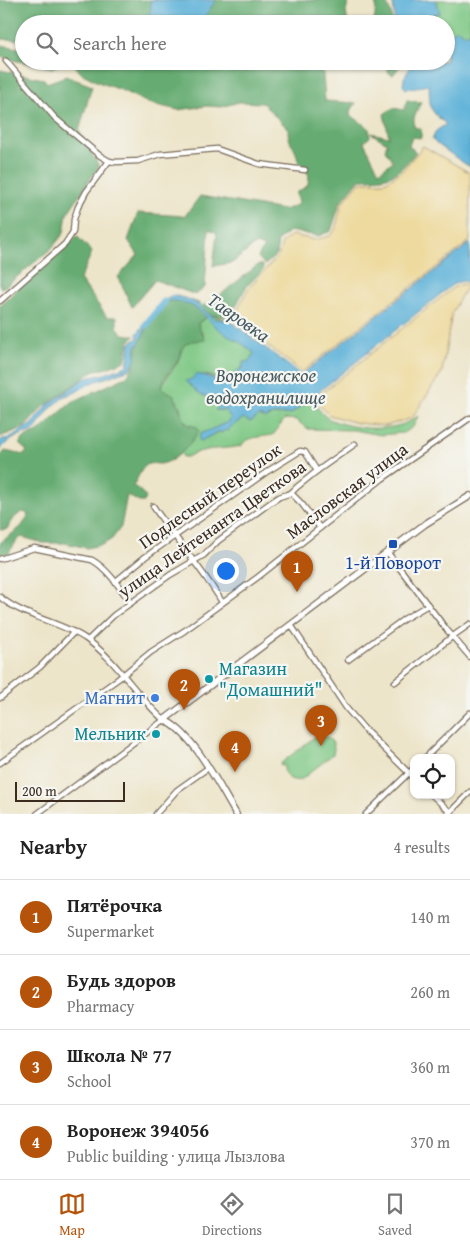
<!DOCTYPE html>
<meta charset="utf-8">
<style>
body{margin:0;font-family:"Gentium Book Plus",serif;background:#f2f2f2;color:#222}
.controls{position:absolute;right:15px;bottom:15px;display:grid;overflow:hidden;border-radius:10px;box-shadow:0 1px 4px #0004}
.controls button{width:45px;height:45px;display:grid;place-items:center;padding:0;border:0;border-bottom:1px solid #e0e0e0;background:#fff;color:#222;font:25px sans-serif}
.scale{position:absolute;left:15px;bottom:12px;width:110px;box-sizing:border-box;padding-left:5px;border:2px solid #3b2a1e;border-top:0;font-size:14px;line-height:18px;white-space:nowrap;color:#3b2a1e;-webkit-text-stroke:4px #f6f6f2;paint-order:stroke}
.you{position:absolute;left:225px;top:570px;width:18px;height:18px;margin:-12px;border:4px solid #fff;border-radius:50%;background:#1a73e8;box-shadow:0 0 0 8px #1a73e833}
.badge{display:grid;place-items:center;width:32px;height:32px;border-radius:50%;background:#b45309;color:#fff;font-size:16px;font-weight:700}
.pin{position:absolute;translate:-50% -41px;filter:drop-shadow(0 1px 2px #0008)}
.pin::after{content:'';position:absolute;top:26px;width:18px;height:15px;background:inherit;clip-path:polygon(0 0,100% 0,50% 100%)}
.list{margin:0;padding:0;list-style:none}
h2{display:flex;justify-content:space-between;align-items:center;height:65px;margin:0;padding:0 20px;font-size:21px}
h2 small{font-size:16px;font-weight:400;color:#767676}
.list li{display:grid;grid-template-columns:32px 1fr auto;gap:15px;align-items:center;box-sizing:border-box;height:75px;padding:0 20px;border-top:1px solid #e0e0e0}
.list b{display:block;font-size:19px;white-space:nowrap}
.list p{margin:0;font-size:16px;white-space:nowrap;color:#767676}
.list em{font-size:16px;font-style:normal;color:#767676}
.icon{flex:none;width:28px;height:28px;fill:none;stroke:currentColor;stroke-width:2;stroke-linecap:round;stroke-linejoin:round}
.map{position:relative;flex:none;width:470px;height:814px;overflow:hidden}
.search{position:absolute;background:#fff;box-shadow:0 1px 4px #0004;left:15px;right:15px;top:15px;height:55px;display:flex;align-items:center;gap:12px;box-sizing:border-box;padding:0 18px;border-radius:28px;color:#767676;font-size:19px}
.sheet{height:365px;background:#fff}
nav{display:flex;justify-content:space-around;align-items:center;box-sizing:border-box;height:70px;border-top:1px solid #e0e0e0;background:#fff;font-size:14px;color:#767676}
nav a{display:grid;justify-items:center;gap:2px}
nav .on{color:#b45309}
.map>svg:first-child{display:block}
</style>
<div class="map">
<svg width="470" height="814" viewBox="0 0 470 814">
<rect width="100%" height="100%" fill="#f6f6f2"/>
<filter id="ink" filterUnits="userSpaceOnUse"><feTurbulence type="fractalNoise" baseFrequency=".02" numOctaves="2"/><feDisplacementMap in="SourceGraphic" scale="10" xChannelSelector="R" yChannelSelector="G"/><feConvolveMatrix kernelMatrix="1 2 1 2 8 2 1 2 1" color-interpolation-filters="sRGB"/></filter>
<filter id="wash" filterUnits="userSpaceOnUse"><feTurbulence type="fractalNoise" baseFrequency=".0096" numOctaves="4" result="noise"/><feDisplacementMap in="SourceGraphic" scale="20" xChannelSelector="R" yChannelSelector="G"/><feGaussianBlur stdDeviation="1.12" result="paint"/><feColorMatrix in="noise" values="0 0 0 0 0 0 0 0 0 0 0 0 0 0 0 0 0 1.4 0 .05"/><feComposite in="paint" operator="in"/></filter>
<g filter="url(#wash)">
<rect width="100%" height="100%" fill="#ede5ca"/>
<g fill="#7ec784" stroke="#5c7851">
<polygon points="436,0 470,0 470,33 449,33 446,37 446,24 432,24 438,5"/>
<path d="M 210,315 L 229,320 L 213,319 L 254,353 L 250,360 L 231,377 L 222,380 L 206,375 L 186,381 L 200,394 L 220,401 L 220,405 L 215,410 L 225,410 L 231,418 L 229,422 L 219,426 L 205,438 L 220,432 L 222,433 C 233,422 249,412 265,418 L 273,415 L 291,414 L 311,399 C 316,405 322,415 329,419 C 354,430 396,434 418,416 L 413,427 L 403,433 L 381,435 L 353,430 L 308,429 L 296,420 L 285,419 L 273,435 C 262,437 247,436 241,446 C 223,450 202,447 187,457 L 183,457 L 181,453 L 193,439 L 197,427 C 179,424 185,414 177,401 C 174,396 166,392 161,388 C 166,376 173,371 178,361 C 181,355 181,347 186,343 C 191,339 197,341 204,335 L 199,328 L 198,323 Z"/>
<path d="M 322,731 L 324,734 L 322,735 C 332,738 336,745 333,754 L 301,780 C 290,782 283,776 284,765 L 281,766 L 280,764 Z"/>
</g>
<g fill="#66ac72" stroke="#506b48">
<polygon points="0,0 349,0 346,11 348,24 24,24 24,40 0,39"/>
<path d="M 376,0 L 384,0 C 389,6 392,15 393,24 L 373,24 L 375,16 Z"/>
<polygon points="0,45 24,49 24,61 54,61 59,65 52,68 7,59 0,55"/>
<path d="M 71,61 L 322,61 L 325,101 L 356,103 L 349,114 L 369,128 L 370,137 L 364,142 L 379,172 L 393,161 L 385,150 L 387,143 L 371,133 L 389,137 L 384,114 L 393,108 L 404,110 L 407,100 L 421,102 L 414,118 L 414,127 L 421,129 L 421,138 L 412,137 L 409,146 L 416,152 C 395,177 392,179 360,179 L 340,203 L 331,231 L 318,236 L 289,231 L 278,241 L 276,255 L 265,265 L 258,257 L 264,247 L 256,244 L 232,263 L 213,266 L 217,233 L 209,229 L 205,287 L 196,295 L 155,280 L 132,307 L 118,277 L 138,255 L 128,240 L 138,213 L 185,216 L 200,196 L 284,210 L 297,205 L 299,200 L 296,195 L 297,192 L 307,186 C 312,174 306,169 298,161 C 297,148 287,143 288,129 L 271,112 L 263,103 L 239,102 L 221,107 L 207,106 L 178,110 L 148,103 L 121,90 L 98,82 L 81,73 Z"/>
<polygon points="385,61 404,61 393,75 389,73"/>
<polygon points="0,70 44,79 47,83 66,76 92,86 79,131 99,166 67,214 64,233 52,248 6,286 0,288"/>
<polygon points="77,236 92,252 80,279 107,317 117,317 117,327 123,334 135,336 129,341 125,361 104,369 95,370 42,408 25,427 0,437 0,305"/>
<path d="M 258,265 L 263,265 L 263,270 L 246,287 L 230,317 L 210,315 L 198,323 L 199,328 L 205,340 L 192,341 L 184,345 L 177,362 L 165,378 L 161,388 L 174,395 L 185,422 L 188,425 L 197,427 L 199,431 C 190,444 177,462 160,464 C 155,464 150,462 145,466 C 140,471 137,480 133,486 C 139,489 142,492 146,498 L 144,502 L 139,502 L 127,495 L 121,527 L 112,539 L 104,544 L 87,548 L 65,543 L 43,543 L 22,537 L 18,539 L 8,554 L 0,555 L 0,543 L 21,527 L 28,517 L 27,513 L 22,512 L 15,517 L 7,529 L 0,530 L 0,457 L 5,451 L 24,455 L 27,451 L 19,444 L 24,438 L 38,432 L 72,402 L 126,377 L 133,367 L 137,347 L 153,317 L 164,304 L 172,300 L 186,299 L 199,303 L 202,306 L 210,303 Z"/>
</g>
<g fill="#eeda9e" stroke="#94825e">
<polygon points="423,146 470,173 470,241 302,372 233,319 248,289 279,255 282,243 292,235 315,240 330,236 335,230 342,203 360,182 385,182 401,172"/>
<polygon points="462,284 467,285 452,313 442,372 412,418 386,426 357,423 329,415 314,399 453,288"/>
</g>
<g fill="#5bb1d8" stroke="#4b6e7b">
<polygon points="150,0 216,0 206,15 195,24 146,24 151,8"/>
<polygon points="391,0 436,0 440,13 434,14 432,24 395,24 393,4"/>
<path d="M 457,29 L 465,34 L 470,33 L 470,30 L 470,167 L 459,160 L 432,140 L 436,131 L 446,124 C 428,110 430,106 429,85 L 406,89 L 403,86 L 404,78 L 414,61 L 446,61 L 446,37 Z"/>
<path d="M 470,243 L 470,283 L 462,281 L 452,285 L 291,414 L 273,415 L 265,418 L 259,416 L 250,422 L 244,418 L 229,428 L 229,431 L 225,430 L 221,433 L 219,431 L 201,441 L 199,440 L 200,434 L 229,422 L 231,418 L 225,410 L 215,410 L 220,405 L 220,401 L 200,394 L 186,381 L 192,379 L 195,375 C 205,373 213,381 222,380 C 230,379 236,371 243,368 L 243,362 L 247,362 L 250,360 L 254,353 C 243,342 228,337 216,327 C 202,314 200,306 179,302 C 174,300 169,300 164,303 C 150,310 146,332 138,345 L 136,345 L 135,360 L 130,369 L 91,383 L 74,393 L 65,396 L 51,408 L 33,432 C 22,432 5,442 0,451 L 0,442 L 2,439 C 13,440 21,428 32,425 L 37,417 L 48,405 L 81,381 L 87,378 L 105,374 L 127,366 L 130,343 L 138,338 L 137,334 L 158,306 L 172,295 L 188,299 L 197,304 L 214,319 L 229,320 L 301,375 Z"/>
</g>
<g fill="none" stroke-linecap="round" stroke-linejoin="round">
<polyline stroke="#5bb1d8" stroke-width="7" points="146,325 164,302"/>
</g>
</g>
<g filter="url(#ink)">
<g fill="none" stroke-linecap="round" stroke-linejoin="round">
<g stroke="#796b5a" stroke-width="7">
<g id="minor">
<polyline points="6,61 55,118 99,155 109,161 115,162 138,161 160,154 217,149 259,164 305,170"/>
<polyline points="0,301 65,244 73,232 74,219 78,207 86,192 109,161"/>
<polyline points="291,493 302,504 320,528"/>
<path d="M 153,506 C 175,539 202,568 222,602"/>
<polyline points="388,553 447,630 470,657"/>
<path d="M 0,559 L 34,548 L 92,560 C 108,569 120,588 131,603"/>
<polyline points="115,582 145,557 268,471 300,451 305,452 317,471"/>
<path d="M 0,597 C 25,618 60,621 86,639 C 117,660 136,696 164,720 L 37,814"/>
<polyline points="291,625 347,709 367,732 414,778"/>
<polyline points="88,640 114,615 170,575 204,555 218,541 270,503 279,497 291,493 297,487 317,471 355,444"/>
<polyline points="348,660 404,619 428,605"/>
<polyline points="395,682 453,636 470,624"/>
<polyline points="0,698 40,667 74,632"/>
<polyline points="425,758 470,713"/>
<polyline points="0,763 118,679 151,652 184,631 258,577 382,479 470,418"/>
<polyline points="432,795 450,812"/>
<polyline points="156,814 177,790 208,768"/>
<polyline points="366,814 414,768"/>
<polyline points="448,814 470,792"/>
</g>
</g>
<g stroke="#796b5a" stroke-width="8">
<g id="major">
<polyline points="164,720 425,524 470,496"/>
<path d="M 164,720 C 193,732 219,786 236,814"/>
</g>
</g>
<use href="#minor" stroke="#fff" stroke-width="4.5"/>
<use href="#major" stroke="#fff" stroke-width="5.5"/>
</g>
</g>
<rect fill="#1a4fb4" stroke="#f6f6f2" stroke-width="2" x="388" y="539" width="10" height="10" rx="2.5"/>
<g fill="#0f9aa8" stroke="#f6f6f2" stroke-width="2">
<circle cx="209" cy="679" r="5"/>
<circle cx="156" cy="734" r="5"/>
</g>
<circle fill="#3f7fe0" stroke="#f6f6f2" stroke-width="2" cx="155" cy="698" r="5"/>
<g text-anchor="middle" stroke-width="4.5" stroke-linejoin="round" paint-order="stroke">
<g font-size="18" fill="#3b2a1e" stroke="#f6f6f2">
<text transform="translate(347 491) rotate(-37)" y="6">Масловская улица</text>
<text transform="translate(210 496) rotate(-35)" y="6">Подлесный переулок</text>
<text transform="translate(212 529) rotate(-35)" y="6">улица Лейтенанта Цветкова</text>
</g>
<g font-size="18" fill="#164399" stroke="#f6f6f2">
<text x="393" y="569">1-й Поворот</text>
</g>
<g font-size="18" fill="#0d838f" stroke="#f6f6f2" text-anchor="start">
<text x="219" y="675">Магазин<tspan x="219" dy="21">"Домашний"</tspan></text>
<text x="146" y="740" text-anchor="end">Мельник</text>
</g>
<g font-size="18" fill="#366cbe" stroke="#f6f6f2" text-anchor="end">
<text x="145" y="704">Магнит</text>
</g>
<g font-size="19" font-style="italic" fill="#46595f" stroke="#f6f6f2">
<text transform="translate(239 317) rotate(35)" y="7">Тавровка</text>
<text x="266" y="382">Воронежское<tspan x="266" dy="22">водохранилище</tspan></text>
</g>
</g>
</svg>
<div class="controls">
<button><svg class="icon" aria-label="locate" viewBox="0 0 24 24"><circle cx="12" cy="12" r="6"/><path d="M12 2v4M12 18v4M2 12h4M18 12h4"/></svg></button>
</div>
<div class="scale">200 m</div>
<div class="you"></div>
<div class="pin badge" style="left:297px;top:592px">1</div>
<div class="pin badge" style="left:184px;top:710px">2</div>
<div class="pin badge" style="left:321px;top:746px">3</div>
<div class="pin badge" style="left:235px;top:772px">4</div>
<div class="search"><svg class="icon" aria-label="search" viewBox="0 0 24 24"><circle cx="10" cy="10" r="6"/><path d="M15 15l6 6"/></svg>Search here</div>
</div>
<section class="sheet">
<h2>Nearby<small>4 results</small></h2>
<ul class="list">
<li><span class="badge">1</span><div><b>Пятёрочка</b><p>Supermarket</p></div><em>140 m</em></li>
<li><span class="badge">2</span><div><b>Будь здоров</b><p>Pharmacy</p></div><em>260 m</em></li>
<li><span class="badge">3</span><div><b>Школа № 77</b><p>School</p></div><em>360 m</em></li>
<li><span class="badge">4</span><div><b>Воронеж 394056</b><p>Public building · улица Лызлова</p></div><em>370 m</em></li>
</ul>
</section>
<nav>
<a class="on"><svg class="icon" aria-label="map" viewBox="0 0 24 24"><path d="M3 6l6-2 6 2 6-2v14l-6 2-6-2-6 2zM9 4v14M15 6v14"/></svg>Map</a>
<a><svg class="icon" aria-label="directions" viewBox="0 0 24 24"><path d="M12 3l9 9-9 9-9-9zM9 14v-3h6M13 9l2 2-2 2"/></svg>Directions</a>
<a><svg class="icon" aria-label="saved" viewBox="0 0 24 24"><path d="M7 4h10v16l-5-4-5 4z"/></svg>Saved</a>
</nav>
